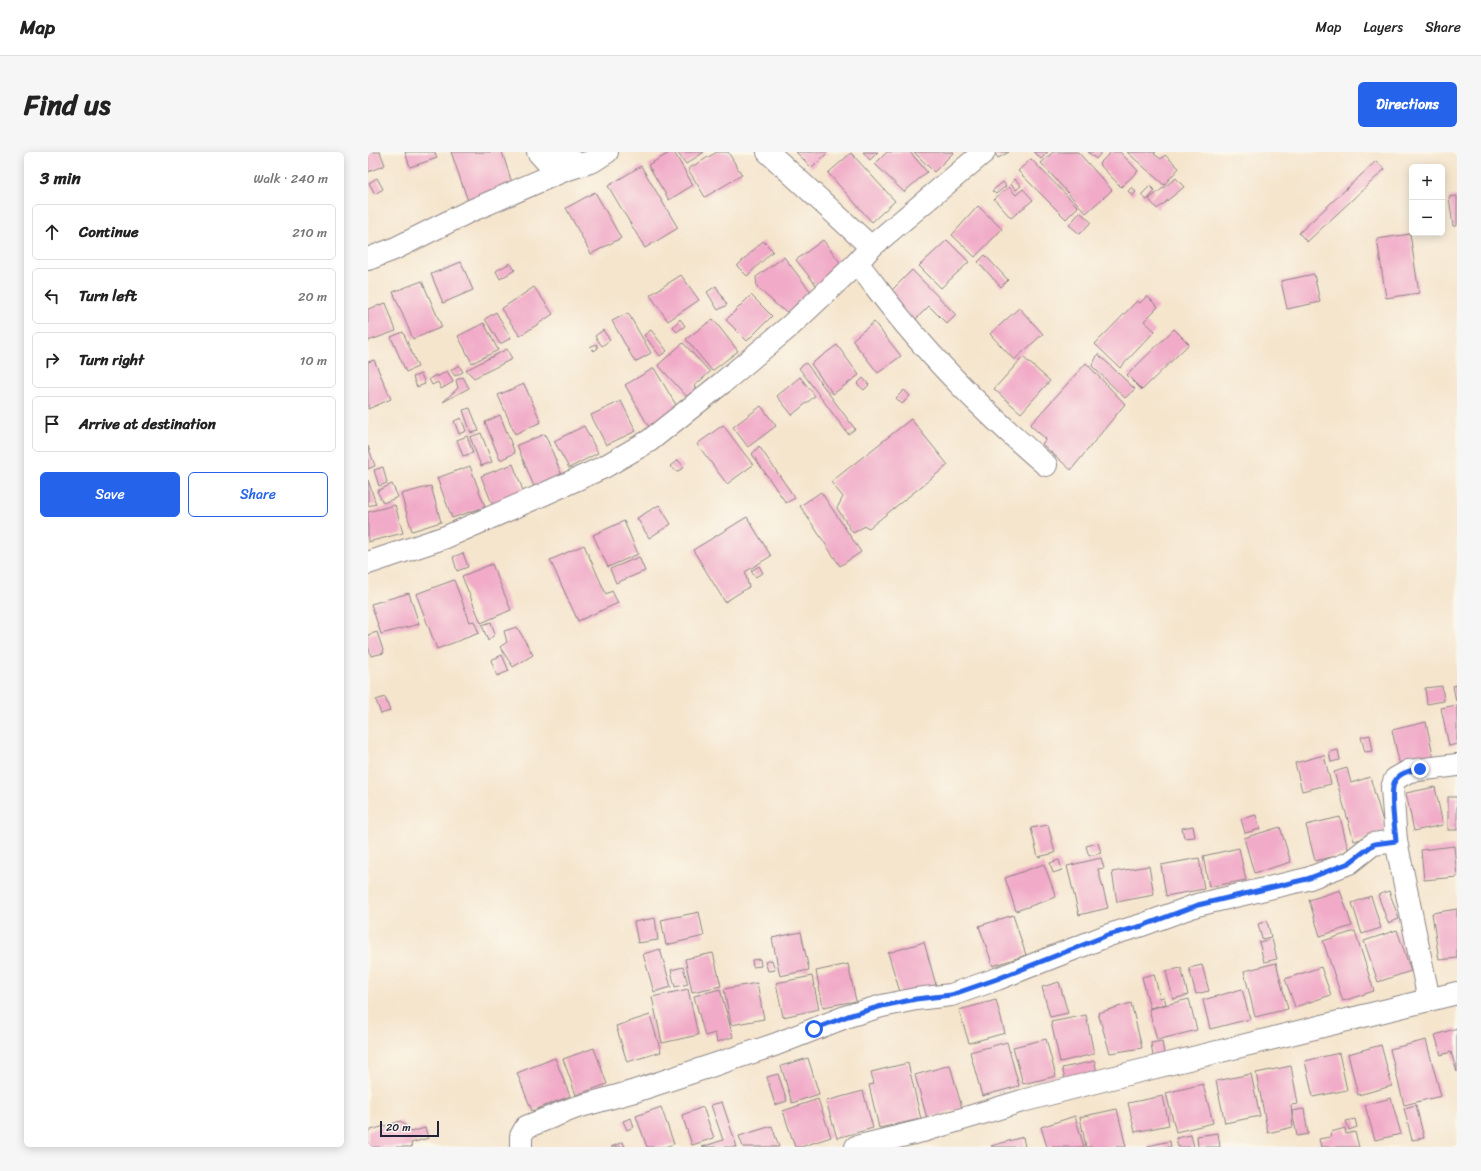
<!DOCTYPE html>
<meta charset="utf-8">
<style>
body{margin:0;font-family:Sriracha,sans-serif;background:#f6f6f6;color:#222}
.controls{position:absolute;right:12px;top:12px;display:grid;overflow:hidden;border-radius:6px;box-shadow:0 2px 10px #0003}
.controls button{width:36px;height:36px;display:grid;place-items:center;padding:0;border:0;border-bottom:1px solid #e0e0e0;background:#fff;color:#222;font:20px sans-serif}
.scale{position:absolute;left:12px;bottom:10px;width:59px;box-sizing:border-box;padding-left:4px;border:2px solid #22223b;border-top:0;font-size:11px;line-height:14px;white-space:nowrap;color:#22223b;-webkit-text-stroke:3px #fbf7ec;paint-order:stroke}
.stop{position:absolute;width:12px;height:12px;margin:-9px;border:3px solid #2563eb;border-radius:50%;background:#fff}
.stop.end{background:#2563eb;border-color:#fff;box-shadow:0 1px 4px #0008}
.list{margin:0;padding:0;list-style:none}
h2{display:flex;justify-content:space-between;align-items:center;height:52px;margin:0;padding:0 16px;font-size:17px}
h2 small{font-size:13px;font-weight:400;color:#767676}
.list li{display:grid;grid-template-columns:26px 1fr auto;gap:12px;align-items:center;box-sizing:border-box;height:56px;margin:0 8px 8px;padding:0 8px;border:1px solid #e0e0e0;border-radius:6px}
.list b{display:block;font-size:15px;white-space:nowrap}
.list em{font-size:13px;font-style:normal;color:#767676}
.actions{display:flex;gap:8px;padding:12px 16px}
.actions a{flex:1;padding:9px 0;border:1px solid #2563eb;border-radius:6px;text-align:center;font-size:14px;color:#2563eb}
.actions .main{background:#2563eb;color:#fff}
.icon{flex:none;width:22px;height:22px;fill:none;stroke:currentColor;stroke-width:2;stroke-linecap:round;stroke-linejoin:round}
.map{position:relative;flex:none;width:1089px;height:995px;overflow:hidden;border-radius:6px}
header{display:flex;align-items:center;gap:24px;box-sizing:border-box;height:56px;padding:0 20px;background:#fff;border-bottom:1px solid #e0e0e0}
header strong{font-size:19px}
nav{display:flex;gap:22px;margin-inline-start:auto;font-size:14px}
.intro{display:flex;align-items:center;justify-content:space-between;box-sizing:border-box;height:96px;padding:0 24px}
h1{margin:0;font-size:28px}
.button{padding:10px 18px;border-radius:6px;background:#2563eb;color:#fff;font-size:14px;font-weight:700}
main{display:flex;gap:24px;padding:0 24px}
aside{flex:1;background:#fff;border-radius:6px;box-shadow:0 2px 10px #0003}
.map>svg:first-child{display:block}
</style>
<header>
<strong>Map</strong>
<nav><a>Map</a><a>Layers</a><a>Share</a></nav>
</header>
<div class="intro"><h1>Find us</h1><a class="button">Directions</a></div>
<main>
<aside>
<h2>3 min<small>Walk · 240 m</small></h2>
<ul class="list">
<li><svg class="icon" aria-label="ahead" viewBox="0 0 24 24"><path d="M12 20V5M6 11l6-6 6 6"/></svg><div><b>Continue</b></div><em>210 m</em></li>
<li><svg class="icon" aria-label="left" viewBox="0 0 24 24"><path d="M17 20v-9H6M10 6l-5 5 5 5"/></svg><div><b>Turn left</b></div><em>20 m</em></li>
<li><svg class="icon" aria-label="right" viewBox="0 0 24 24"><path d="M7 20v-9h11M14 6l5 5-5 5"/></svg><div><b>Turn right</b></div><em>10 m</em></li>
<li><svg class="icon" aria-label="arrive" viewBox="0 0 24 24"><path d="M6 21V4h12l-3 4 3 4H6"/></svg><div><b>Arrive at destination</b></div></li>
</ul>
<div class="actions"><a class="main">Save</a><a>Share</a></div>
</aside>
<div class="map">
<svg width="1089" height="995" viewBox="0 0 1089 995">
<rect width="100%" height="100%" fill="#fbf7ec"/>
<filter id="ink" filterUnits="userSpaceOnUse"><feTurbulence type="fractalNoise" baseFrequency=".025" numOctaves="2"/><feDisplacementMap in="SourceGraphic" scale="8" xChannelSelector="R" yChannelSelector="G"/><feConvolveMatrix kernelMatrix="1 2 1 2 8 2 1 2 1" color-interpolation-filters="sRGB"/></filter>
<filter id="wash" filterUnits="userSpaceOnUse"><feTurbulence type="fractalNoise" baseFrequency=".012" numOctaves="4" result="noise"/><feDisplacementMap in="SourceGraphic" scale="16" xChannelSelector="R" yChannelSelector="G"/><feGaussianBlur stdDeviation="0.9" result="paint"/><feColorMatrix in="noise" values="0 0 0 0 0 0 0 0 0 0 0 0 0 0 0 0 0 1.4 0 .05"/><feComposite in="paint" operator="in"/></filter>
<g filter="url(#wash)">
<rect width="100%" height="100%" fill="#f5e5cd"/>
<g id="blocks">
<g fill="#f1abc8">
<polygon points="0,0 12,0 17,13 0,20"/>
<polygon points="37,0 67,0 69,6 42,15"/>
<polygon points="83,0 134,0 145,34 100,49"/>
<polygon points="303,0 306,0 325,33 301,48 280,13"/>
<polygon points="309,0 336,0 318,12"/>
<polygon points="349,0 360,0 374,23 337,45 320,17"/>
<polygon points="428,0 460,0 444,16"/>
<polygon points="495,0 510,0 502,8"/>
<polygon points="519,0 542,0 559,20 536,40 507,12"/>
<polygon points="546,0 586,0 566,20"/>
<polygon points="626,0 641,0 630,6"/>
<polygon points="666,0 680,0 673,7"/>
<polygon points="685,0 710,0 744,38 718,61 673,11"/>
<polygon points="720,0 734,0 728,7"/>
<polygon points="743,0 752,0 770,19 753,35 731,12"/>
<polygon points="759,0 788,0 786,2 793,7 797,3 811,16 796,33"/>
<polygon points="483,1 527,49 504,70 460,21"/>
<polygon points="663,7 710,55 698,67 650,19"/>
<polygon points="1008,9 1017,17 939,90 931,81"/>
<polygon points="273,14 310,76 277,96 240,34"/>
<polygon points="9,26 15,37 7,42 1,31"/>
<polygon points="808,26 816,35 789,57 781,47"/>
<polygon points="647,27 653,34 648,38 643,32"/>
<polygon points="635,30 638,34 628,42 624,39"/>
<polygon points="782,34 787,39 779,48 773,43"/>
<polygon points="641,35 648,43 655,37 665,48 643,66 626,47"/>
<polygon points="764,35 768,40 764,44 760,39"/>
<polygon points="227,40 253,86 223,102 198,56"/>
<polygon points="1089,44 1089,74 1085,74 1081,45"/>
<polygon points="610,54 634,77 607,105 584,83"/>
<polygon points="712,60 723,70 712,82 701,73"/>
<polygon points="1042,82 1051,141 1018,146 1009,87"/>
<polygon points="455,88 474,113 448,133 428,108"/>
<polygon points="579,88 601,110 573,136 551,114"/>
<polygon points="395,89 405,99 379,124 369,114"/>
<polygon points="617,103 640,128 633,135 610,110"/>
<polygon points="416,105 443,140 428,152 432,157 425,163 412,156 389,135 388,125"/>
<polygon points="93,110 105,138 75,151 63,122"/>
<polygon points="142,111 147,118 132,127 128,119"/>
<polygon points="544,118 588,163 579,172 561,154 546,169 520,142"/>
<polygon points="946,122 952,150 919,157 913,129"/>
<polygon points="313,123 331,148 300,169 282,143"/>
<polygon points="54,129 74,175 45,187 25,140"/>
<polygon points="348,134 359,153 350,158 339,140"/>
<polygon points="166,135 185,162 152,184 133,157"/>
<polygon points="383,143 404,164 379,189 358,168"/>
<polygon points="779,144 790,155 776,169 787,179 752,216 727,192 769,149 772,151"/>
<polygon points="18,151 28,179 0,189 0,157"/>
<polygon points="651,156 675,182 646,208 622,182"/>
<polygon points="128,160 143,186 132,192 117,167"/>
<polygon points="260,161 283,201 267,210 244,169"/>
<polygon points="312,167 317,174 309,180 305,175"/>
<polygon points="345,167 370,199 344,219 318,187"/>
<polygon points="506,170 533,204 510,221 484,188"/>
<polygon points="116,171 130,198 104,211 90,184"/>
<polygon points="806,177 821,192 774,238 759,223"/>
<polygon points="235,178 242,188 234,194 227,184"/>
<polygon points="283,178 299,199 292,204 276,183"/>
<polygon points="35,180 50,215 38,220 23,185"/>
<polygon points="315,191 342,220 326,234 334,243 322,248 290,213"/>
<polygon points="228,192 230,196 226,199 222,195"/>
<polygon points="469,193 491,223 465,242 443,212"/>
<polygon points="139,197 144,207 106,226 98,218"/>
<polygon points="730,202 767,237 757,246 724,214"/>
<polygon points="655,205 682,229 653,261 626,237"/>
<polygon points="6,208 23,247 0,257 0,210"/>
<polygon points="438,211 487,277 480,282 431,216"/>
<polygon points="718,211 757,252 703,318 674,292 678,287 662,273"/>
<polygon points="91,213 95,220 87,224 83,218"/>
<polygon points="286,216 311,258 281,275 257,233"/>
<polygon points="79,219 85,230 73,237 70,230 64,233 61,227 68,223 69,225"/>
<polygon points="53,222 57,232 49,235 45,225"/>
<polygon points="95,225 101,236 75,250 90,236 88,228"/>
<polygon points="432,225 447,244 424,263 409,244"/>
<polygon points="495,226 501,233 496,238 489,232"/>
<polygon points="156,232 173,270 147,282 130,243"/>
<polygon points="536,238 542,244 534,252 528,246"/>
<polygon points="253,249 268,279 238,293 223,263"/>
<polygon points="393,254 408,274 380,295 365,275"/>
<polygon points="102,256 111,279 103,281 95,258"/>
<polygon points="132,263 147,301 132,308 117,270"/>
<polygon points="93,266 98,279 91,282 86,269"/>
<polygon points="543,267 580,313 501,376 497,374 485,381 469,356 475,345 463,330"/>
<polygon points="355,273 385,313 359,332 329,292"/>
<polygon points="216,274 230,301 201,316 186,289"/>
<polygon points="113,281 124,310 113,314 102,285"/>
<polygon points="177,282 195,326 167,337 149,293"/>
<polygon points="99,284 105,301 95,304 89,288"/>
<polygon points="0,294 7,314 0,317"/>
<polygon points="391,294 427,346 418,351 384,302"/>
<polygon points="310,308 316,315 309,320 302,314"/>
<polygon points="145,312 156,341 125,354 113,324"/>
<polygon points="102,314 117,355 84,366 69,326"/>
<polygon points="15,315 19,331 11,334 6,318"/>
<polygon points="0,328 8,352 0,354"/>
<polygon points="24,332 30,345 15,351 9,339"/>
<polygon points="63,334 73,370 44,379 33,342"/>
<polygon points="453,340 493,400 472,414 432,354"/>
<polygon points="27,353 35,381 0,390 0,360"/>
<polygon points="291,353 303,372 281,386 269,366"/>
<polygon points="379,365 403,404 377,420 381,435 357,450 325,398"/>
<polygon points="256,369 270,402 240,415 225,383"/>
<polygon points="216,393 238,442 244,439 250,451 210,469 182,408"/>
<polygon points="95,401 100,415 89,419 85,405"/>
<polygon points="271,405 277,419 248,431 242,417"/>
<polygon points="124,412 143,458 113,471 94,424"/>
<polygon points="391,414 395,421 387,425 383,419"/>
<polygon points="86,428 102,470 106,469 111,481 69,497 48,442"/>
<polygon points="41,441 51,472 13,482 3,452"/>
<polygon points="123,470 127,482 120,489 114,473"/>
<polygon points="149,475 165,503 145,515 132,495 139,490 136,479"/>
<polygon points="9,480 16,501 3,504 0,493 0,483"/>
<polygon points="134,503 141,519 129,524 123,508"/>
<polygon points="1089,533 1089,548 1088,549 1085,534"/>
<polygon points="1074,534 1076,549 1059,552 1057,536"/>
<polygon points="17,545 22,559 13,562 8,548"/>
<polygon points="1089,553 1089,592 1081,594 1073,556"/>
<polygon points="1058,570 1066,607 1032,614 1024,578"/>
<polygon points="1002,583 1005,599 997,600 993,585"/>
<polygon points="970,598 972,608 963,610 961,600"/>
<polygon points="956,603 963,632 934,639 927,611"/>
<polygon points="979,616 983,631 1002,625 1018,680 986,689 966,620"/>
<polygon points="1067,635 1075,673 1046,679 1038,641"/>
<rect x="1080" y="645" width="9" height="33"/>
<polygon points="888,663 892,677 877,681 873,667"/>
<polygon points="972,665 981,701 947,709 938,673"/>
<polygon points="680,673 687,701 670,705 663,676"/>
<polygon points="825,674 827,685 816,686 814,676"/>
<polygon points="912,675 923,710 886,721 876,686"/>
<polygon points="730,691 733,701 721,704 718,694"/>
<polygon points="1086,694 1089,725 1056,728 1053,698"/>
<polygon points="871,696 878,728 841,735 835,704"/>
<polygon points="733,706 736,716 730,717 740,756 711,763 699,714"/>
<polygon points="831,706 836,737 798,744 793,713"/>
<polygon points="691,708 694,718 685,721 682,711"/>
<polygon points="676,712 688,745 648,759 637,726"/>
<polygon points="781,714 786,743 749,750 744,720"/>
<polygon points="972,738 984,774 952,784 941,748"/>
<polygon points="1021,739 1031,767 1020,771 1010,743"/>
<polygon points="1003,744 1013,776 994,782 984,751"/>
<polygon points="1089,757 1089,806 1071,808 1064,761"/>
<polygon points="331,760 336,784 298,793 293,768"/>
<polygon points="645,763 658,803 625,814 611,774"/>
<polygon points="287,766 290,788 270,791 266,770"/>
<polygon points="899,769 903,785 894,787 890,772"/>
<polygon points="1029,778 1043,819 1010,830 996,789"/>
<polygon points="987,779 1006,839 975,849 955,789"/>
<polygon points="433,780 441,818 412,824 404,786"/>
<polygon points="904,787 909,807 896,810 891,790"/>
<polygon points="556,790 568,833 533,843 520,801"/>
<polygon points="292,797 303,835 286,840 275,802"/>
<polygon points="345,801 353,834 324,840 317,807"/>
<polygon points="392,807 393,814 385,815 384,808"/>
<polygon points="404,808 407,818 400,819 397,810"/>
<polygon points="908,811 920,857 887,865 876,819"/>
<polygon points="480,812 488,849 455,855 448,819"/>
<polygon points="834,813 841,839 828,842 821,816"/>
<polygon points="315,815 320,832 307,835 303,818"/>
<polygon points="953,815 963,843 927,855 917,827"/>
<polygon points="813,816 820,843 805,847 798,819"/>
<polygon points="786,822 792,846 796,845 798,852 782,856 774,825"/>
<polygon points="444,824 451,857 415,865 408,831"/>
<polygon points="691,830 700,861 682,865 674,835"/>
<polygon points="389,831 396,867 363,873 356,837"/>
<polygon points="320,837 330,883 294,891 284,845"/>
<polygon points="352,837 365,885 349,890 347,881 337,884 326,844"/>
<polygon points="874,837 882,867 842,877 835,848"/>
<polygon points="821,847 829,878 789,888 781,857"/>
<polygon points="628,848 637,881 601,891 591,858"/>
<polygon points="763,851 774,896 742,901 730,861"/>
<polygon points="282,863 293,900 259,910 248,874"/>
<polygon points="718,863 726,902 692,910 683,870"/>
<polygon points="1089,876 1089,920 1083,900 1073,903 1067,883"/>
<polygon points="678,887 688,924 655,932 645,895"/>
<polygon points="1058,888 1073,944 1036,953 1022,897"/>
<polygon points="794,889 796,903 785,905 783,891"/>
<polygon points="639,890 651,934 614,944 602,900"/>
<polygon points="1013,893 1024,934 990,943 980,902"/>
<polygon points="226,896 239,932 208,943 195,907"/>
<polygon points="971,901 979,938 945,945 937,909"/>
<polygon points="187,906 202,944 164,959 149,921"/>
<polygon points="440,906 451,942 424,951 413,914"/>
<polygon points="727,909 729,924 698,931 694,916"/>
<polygon points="540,911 553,967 511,976 501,933 506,932 503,920"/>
<polygon points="582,913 594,956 559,966 547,923"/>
<polygon points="923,914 930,952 923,953 925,975 900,981 888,921"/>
<polygon points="410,922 419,949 407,953 399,925"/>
<polygon points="883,922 892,964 857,971 848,929"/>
<polygon points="835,932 845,971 808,980 798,941"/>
<polygon points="495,939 505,976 469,986 458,949"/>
<polygon points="795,944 801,973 767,980 760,951"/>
<polygon points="1023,946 1033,982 1007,988 997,953"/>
<polygon points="450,947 463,985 433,995 427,995 415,959"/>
<polygon points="354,950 369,995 334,995 355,988 343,953"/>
<polygon points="1048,953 1056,986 1044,988 1036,956"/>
<polygon points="293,955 306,992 296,995 279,995 268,964"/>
<polygon points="335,955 346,986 324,993 314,963"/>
<polygon points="749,957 758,995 718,995 712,965"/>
<polygon points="936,957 940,982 929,984 924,959"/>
<polygon points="707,964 716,995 679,995 673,975"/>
<polygon points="263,966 266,975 259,978 255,969"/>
<polygon points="987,967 989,975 981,978 978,969"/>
<polygon points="33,969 43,980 57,976 60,986 43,991 44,995 0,995 0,979"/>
<polygon points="404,974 411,995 375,995 371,984"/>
<polygon points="977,976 978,982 987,980 991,995 953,995 951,987 962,985 963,980"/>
<polygon points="850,981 852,995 830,995 829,984"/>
<polygon points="823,983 826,995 810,995 808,986"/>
<polygon points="655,985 657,995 624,995 623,994"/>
<polygon points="802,989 803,995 780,995 780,994"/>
<polygon points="255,990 257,995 243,995"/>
</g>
</g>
</g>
<g filter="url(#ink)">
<use href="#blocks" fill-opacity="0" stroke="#8c8484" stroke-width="1"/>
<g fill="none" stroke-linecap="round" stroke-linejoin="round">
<g stroke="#8c8484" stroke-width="24">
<g id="minor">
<polyline points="170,0 178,9 193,6 212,12"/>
<polyline points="400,0 503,95"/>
<polyline points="0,107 26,97 100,60 197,18 225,9 239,0"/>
<path d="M 489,111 C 506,132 521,153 538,173 C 580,224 628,270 678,313"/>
<polyline points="0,411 78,385 174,343 236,315 281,289 354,231 422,174 489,111 503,95 616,0"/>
<polyline points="1061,848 1028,689 1024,636 1027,627 1041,619 1089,613"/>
<polyline points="153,995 153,984 158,975 206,956 267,939 406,893 480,864 514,854 548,847 583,843 629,827 741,783 774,773 829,753 939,727 981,711 1005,692 1028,689"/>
<polyline points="488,995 558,978 654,949 735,928 1089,841"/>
</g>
</g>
<use href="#minor" stroke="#fff" stroke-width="22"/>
</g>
</g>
<g fill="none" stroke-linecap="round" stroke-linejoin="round" filter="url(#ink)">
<path stroke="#2563eb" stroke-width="5" d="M 446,877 L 480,864 L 514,854 L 548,847 L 583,843 L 629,827 L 740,783 L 774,774 L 830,753 L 939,727 L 981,711 L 1006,692 L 1028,689 C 1027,676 1021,638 1027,629 C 1031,621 1044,618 1052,617"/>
</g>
</svg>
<div class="controls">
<button>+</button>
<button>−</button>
</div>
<div class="scale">20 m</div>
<div class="stop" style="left:446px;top:877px"></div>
<div class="stop end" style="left:1052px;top:617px"></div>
</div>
</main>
